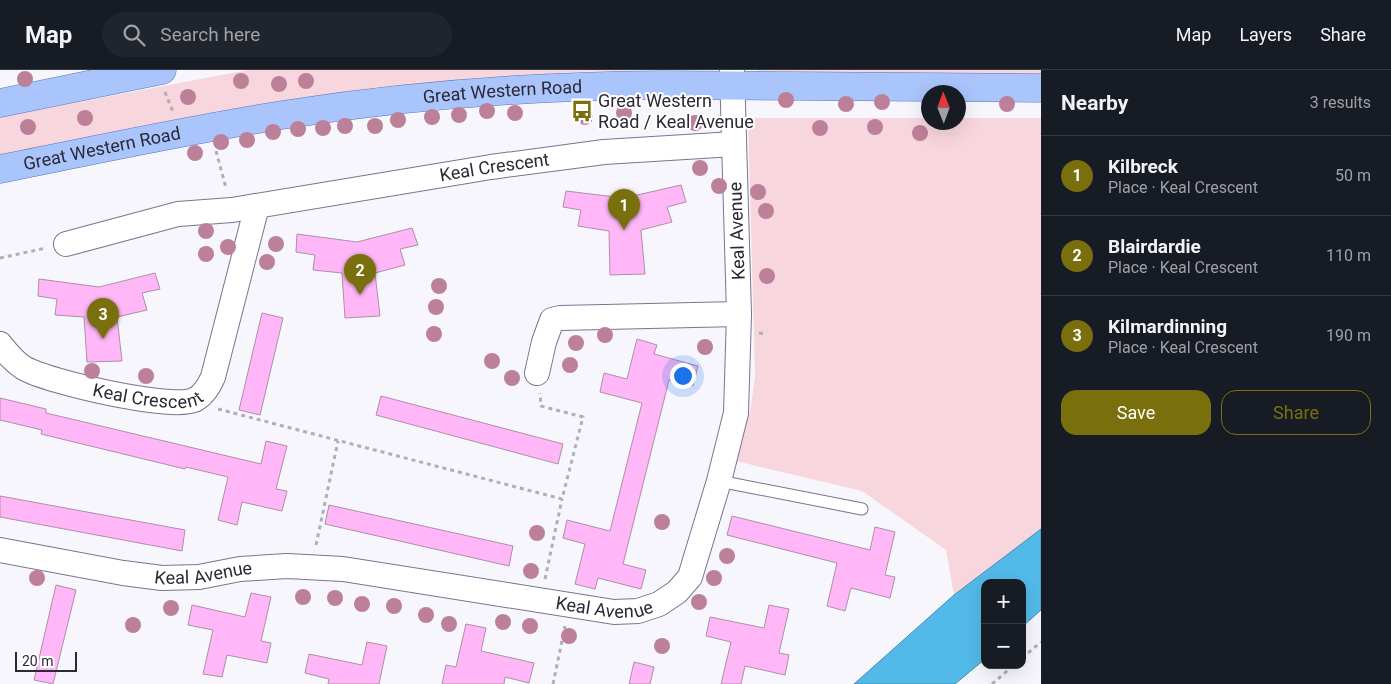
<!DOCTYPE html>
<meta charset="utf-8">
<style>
body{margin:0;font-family:Roboto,sans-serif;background:#20242c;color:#f1f3f6}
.controls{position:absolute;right:15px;bottom:15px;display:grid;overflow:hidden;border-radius:10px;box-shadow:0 5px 20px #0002}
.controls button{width:45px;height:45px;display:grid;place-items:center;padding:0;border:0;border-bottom:1px solid #363941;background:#171b24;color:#f1f3f6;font:25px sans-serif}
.compass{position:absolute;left:921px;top:15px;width:45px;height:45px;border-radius:50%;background:#171b24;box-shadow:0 5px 20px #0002;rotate:359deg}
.scale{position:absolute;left:15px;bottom:12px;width:62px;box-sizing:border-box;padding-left:5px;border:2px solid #2c2835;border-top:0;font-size:14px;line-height:18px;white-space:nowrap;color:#2c2835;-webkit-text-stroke:4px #fff;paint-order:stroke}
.you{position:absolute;left:682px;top:305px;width:18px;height:18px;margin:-12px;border:4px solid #fff;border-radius:50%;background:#1a73e8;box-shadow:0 0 0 8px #1a73e833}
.badge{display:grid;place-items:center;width:32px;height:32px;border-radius:50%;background:#796f0d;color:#fff;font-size:16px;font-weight:700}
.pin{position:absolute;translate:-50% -41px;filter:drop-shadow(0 1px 2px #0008)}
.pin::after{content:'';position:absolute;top:26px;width:18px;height:15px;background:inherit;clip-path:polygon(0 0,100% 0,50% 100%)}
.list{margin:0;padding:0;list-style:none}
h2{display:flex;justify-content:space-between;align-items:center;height:65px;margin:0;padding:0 20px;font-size:21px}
h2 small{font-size:16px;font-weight:400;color:#9ea1a6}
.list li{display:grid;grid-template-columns:32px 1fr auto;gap:15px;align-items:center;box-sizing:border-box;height:80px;padding:0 20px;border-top:1px solid #363941}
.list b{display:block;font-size:19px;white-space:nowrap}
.list p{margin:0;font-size:16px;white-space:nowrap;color:#9ea1a6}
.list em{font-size:16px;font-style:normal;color:#9ea1a6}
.actions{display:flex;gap:10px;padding:15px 20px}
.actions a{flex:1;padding:11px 0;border:1px solid #796f0d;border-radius:15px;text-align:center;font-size:18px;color:#796f0d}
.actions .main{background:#796f0d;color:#fff}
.icon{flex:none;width:28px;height:28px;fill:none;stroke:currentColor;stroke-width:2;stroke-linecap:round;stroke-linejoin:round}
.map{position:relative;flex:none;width:1041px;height:614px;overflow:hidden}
header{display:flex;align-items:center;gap:30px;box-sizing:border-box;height:70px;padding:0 25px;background:#171b24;border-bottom:1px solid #363941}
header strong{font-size:24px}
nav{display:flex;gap:28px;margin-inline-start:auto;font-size:18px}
.search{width:350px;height:45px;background:#20242c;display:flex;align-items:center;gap:12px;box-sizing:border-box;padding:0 18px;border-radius:28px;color:#9ea1a6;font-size:19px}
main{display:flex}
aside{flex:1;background:#171b24}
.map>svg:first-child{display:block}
</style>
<header>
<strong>Map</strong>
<div class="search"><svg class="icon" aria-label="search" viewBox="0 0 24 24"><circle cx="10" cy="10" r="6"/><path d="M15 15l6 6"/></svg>Search here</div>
<nav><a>Map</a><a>Layers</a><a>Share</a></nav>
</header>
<main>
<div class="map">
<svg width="1041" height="614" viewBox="0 0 1041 614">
<rect width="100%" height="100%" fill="#f7f6fd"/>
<g fill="#f8d6de">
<polygon points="248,0 651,0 575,2 462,10 0,85 0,47"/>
<polygon points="757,0 1041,0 1041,6 758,1"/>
<polygon points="748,48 928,48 928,52 958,52 959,48 1041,48 1041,459 954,525 946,480 862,421 736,391 751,337 755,306"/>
</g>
<polygon fill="#52bae9" stroke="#478eb3" points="1041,459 1041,540 1022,557 1022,513 985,513 985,589 955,614 854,614 954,525"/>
<g fill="#ffb7f7" stroke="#ac8fa8">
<polygon points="681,115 686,132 667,137 672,152 641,160 645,204 610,205 609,161 578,156 581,140 563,137 566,121 624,128"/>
<polygon points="412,158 418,175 400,179 405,195 375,203 380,246 345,248 342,203 313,200 315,185 296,182 297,164 357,172"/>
<polygon points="155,203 160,219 142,223 147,240 117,247 122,291 87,292 84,247 55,245 57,229 38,226 39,209 99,217"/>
<polygon points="262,243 283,248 260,345 239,340"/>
<polygon points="637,269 657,275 654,284 698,296 693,316 669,310 623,494 646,500 641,519 598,508 595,519 575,514 585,474 563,468 567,450 610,461 642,333 600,322 604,303 627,309"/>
<polygon points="381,326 563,374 558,394 376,345"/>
<polygon points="0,328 46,339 46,343 261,394 266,371 287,376 276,419 287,421 282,441 242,432 237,455 218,450 228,407 186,397 185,399 41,364 42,360 0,350"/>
<polygon points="0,426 185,460 182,481 0,447"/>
<polygon points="329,435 513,476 509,496 325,454"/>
<polygon points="732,446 870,480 875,457 895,462 885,505 895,507 890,528 851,518 845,541 827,536 837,493 727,465"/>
<polygon points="56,515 76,520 53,614 34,610"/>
<polygon points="251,523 271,527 261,571 271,573 267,593 227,585 222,607 203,604 213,560 188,555 192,535 245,547"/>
<polygon points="769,535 789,539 779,583 789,585 785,605 745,596 741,614 721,614 731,572 706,566 710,547 764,558"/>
<polygon points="466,554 486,558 481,581 534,593 529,613 505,607 504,614 442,614 446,595 456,597"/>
<polygon points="367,572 387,576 379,614 328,614 329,609 305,603 309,584 362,595"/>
<polygon points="634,592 654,597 650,614 629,614"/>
</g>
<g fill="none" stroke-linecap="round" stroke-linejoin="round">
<g stroke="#7b7392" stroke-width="13">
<polyline id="service" points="719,411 862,439"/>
</g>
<g stroke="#7b7392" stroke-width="26">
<g id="minor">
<path id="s1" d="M 66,174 L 178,144 L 232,140 L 491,97 L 604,82 L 734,74"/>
<path id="s2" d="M 0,274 C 7,283 14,292 24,298 C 48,312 170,340 194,330 C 203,326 209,316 213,307 L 257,136"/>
<polyline points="537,303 544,272 552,250 560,248 739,244"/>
<path id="s3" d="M 0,480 L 123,503 L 162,508 L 199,507 L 240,499 L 287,496 L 343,499 L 614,542 L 638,541 L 659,534 L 677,522 L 690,507 L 719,411 L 736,343 L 739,244 L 732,0"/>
</g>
</g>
<g stroke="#5a75b5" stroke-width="29">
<g id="primary">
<polyline points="0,33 162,0"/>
<path id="s4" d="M 0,99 C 96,80 192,59 289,44 C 412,25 536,16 661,15 L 1041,18"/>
</g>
</g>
<g stroke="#b0aeb7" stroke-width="3" stroke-dasharray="4 4" stroke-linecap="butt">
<polyline points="165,22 173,42"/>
<polyline points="216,81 226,118"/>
<polyline points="0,188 46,178"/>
<polyline points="759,263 767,264"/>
<polyline points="218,339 562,429 583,347 541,336 540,323"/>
<polyline points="316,475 338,371"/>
<polyline points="545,509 562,429"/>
<polyline points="1022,588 1041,572"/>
<polyline points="553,614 565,556"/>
<polyline points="992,614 1014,595"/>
</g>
<use href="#service" stroke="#fff" stroke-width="11"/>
<use href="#minor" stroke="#fff" stroke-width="24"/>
<use href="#primary" stroke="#aac5fc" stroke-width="28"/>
</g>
<g fill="#bd8099">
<circle cx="25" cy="9" r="8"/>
<circle cx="241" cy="11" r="8"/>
<circle cx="306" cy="11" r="8"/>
<circle cx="279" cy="14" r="8"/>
<circle cx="188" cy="27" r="8"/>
<circle cx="786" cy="30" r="8"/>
<circle cx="882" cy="32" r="8"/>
<circle cx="846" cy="34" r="8"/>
<circle cx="1007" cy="34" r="8"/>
<circle cx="487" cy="41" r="8"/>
<circle cx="515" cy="43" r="8"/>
<circle cx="624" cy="43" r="8"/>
<circle cx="459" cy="45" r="8"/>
<circle cx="432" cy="47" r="8"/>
<circle cx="585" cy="47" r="8"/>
<circle cx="85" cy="48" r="8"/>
<circle cx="398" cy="50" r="8"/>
<circle cx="695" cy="53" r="8"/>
<circle cx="345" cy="56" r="8"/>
<circle cx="375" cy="56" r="8"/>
<circle cx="28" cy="57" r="8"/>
<circle cx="875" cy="57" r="8"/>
<circle cx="323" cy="58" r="8"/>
<circle cx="820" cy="58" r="8"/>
<circle cx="298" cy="59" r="8"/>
<circle cx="273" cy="62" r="8"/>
<circle cx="920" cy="63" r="8"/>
<circle cx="247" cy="70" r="8"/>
<circle cx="221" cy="72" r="8"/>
<circle cx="195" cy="83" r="8"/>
<circle cx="700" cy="98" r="8"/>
<circle cx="719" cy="116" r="8"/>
<circle cx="758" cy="122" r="8"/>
<circle cx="766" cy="141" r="8"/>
<circle cx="206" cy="161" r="8"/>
<circle cx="276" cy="174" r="8"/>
<circle cx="228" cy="177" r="8"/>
<circle cx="206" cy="184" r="8"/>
<circle cx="267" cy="192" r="8"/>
<circle cx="767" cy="206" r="8"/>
<circle cx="439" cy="216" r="8"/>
<circle cx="436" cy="237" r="8"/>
<circle cx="434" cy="264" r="8"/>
<circle cx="605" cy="265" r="8"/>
<circle cx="576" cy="273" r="8"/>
<circle cx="705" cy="277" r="8"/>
<circle cx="492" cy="291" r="8"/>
<circle cx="570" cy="295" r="8"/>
<circle cx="92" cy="301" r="8"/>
<circle cx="146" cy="306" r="8"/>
<circle cx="512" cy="308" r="8"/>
<circle cx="662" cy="452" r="8"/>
<circle cx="537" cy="463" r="8"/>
<circle cx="727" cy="486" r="8"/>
<circle cx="531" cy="501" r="8"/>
<circle cx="37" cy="508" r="8"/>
<circle cx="714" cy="508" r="8"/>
<circle cx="303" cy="527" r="8"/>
<circle cx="335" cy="528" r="8"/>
<circle cx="699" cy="532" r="8"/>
<circle cx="362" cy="534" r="8"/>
<circle cx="394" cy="536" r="8"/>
<circle cx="171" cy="538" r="8"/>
<circle cx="426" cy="545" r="8"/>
<circle cx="503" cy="552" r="8"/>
<circle cx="449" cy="554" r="8"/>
<circle cx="133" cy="555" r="8"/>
<circle cx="530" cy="556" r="8"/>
<circle cx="569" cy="566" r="8"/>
<circle cx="662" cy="576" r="8"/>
</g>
<defs>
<g id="bus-bare" transform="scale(1.725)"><path d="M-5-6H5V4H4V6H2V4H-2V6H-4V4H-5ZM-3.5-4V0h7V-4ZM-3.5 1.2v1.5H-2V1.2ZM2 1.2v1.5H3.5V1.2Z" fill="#796f0d" stroke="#fff" stroke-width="2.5" paint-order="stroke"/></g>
</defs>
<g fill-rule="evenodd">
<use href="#bus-bare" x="582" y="41"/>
</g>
<g text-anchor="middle" stroke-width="4" stroke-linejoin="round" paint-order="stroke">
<g font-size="18" fill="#2c2835" stroke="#fff">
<text dy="6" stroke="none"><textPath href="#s4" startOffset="509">Great Western Road</textPath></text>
<text dy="6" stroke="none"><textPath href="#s4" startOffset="104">Great Western Road</textPath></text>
<text dy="6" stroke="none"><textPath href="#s1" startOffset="436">Keal Crescent</textPath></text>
<text transform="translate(737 161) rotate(-92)" y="6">Keal Avenue</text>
<text dy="6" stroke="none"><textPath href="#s2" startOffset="162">Keal Crescent</textPath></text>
<text dy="6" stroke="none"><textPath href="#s3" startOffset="206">Keal Avenue</textPath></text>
<text dy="6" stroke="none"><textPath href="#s3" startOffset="611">Keal Avenue</textPath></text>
</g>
<g font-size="18" fill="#2c2835" stroke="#fff" text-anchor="start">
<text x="598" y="37">Great Western<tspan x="598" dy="21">Road / Keal Avenue</tspan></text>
</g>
</g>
</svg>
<div class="controls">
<button>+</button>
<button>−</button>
</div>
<svg class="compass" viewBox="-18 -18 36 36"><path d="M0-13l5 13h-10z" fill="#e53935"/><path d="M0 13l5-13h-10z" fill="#9ea1a6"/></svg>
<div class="scale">20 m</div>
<div class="you"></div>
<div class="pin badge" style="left:624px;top:160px">1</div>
<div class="pin badge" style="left:360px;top:225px">2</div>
<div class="pin badge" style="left:103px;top:269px">3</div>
</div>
<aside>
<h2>Nearby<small>3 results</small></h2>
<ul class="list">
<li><span class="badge">1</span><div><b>Kilbreck</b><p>Place · Keal Crescent</p></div><em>50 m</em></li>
<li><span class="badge">2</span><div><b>Blairdardie</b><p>Place · Keal Crescent</p></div><em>110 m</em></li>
<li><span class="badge">3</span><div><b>Kilmardinning</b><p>Place · Keal Crescent</p></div><em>190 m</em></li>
</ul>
<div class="actions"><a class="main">Save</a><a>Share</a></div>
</aside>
</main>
